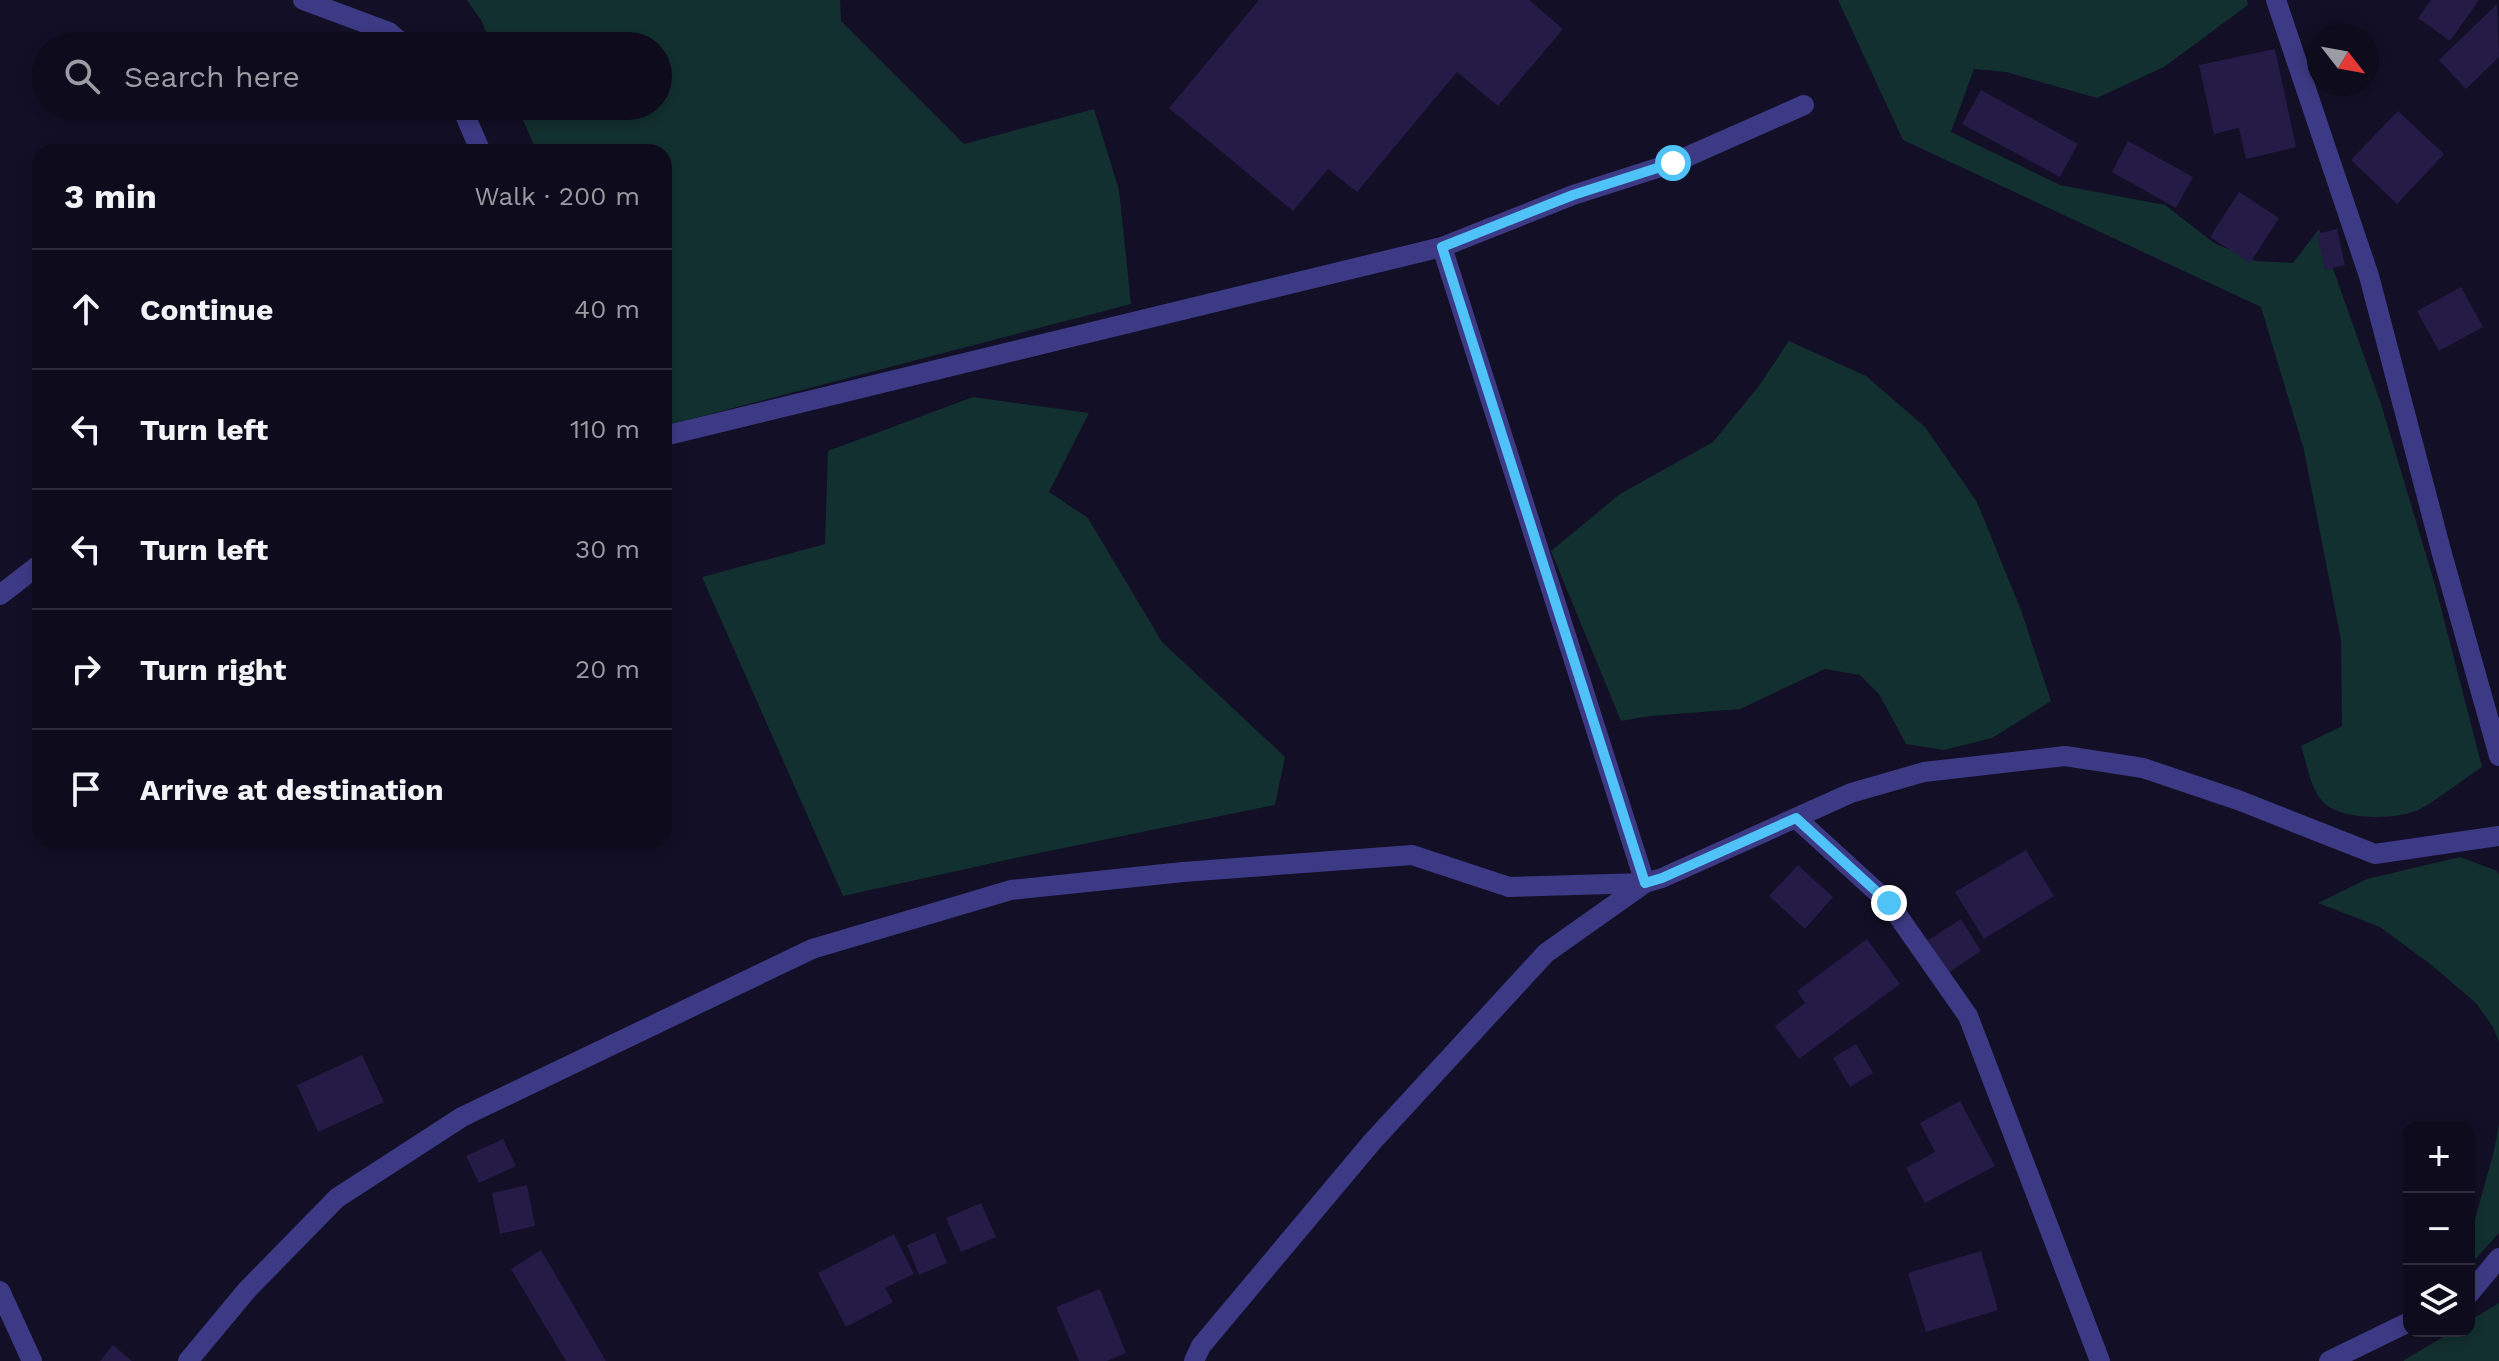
<!DOCTYPE html>
<meta charset="utf-8">
<style>
body{margin:0;font-family:"Work Sans",sans-serif;background:#1c1929;color:#f1f3f6}
.controls{position:absolute;right:24px;bottom:24px;display:grid;overflow:hidden;border-radius:16px;box-shadow:0 4px 12px #0003}
.controls button{width:72px;height:72px;display:grid;place-items:center;padding:0;border:0;border-bottom:2px solid #2e2b3b;background:#0e0b1c;color:#f1f3f6;font:40px sans-serif}
.compass{position:absolute;left:2307px;top:24px;width:72px;height:72px;border-radius:50%;background:#0e0b1c;box-shadow:0 4px 12px #0003;rotate:121deg}
.stop{position:absolute;width:24px;height:24px;margin:-18px;border:6px solid #4fc3f7;border-radius:50%;background:#fff}
.stop.end{background:#4fc3f7;border-color:#fff;box-shadow:0 2px 8px #0008}
.list{margin:0;padding:0;list-style:none}
h2{display:flex;justify-content:space-between;align-items:center;height:104px;margin:0;padding:0 32px;font-size:34px}
h2 small{font-size:26px;font-weight:400;color:#9b9ba3}
.list li{display:grid;grid-template-columns:52px 1fr auto;gap:24px;align-items:center;box-sizing:border-box;height:120px;padding:0 32px;border-top:2px solid #2e2b3b}
.list b{display:block;font-size:30px;white-space:nowrap}
.list em{font-size:26px;font-style:normal;color:#9b9ba3}
.icon{flex:none;width:44px;height:44px;fill:none;stroke:currentColor;stroke-width:2;stroke-linecap:round;stroke-linejoin:round}
.map{position:relative;flex:none;width:2499px;height:1361px;overflow:hidden}
.search{position:absolute;background:#0e0b1c;box-shadow:0 4px 12px #0003;left:32px;top:32px;width:640px;height:88px;display:flex;align-items:center;gap:20px;box-sizing:border-box;padding:0 28px;border-radius:44px;color:#9b9ba3;font-size:30px}
.panel{position:absolute;background:#0e0b1c;box-shadow:0 4px 12px #0003;left:32px;top:144px;width:640px;height:704px;border-radius:24px}
.map>svg:first-child{display:block}
</style>
<div class="map">
<svg width="2499" height="1361" viewBox="0 0 2499 1361">
<rect width="100%" height="100%" fill="#130f26"/>
<g fill="#12302f">
<polygon points="467,0 840,0 841,21 964,144 1094,109 1119,190 1131,304 664,426 664,152 537,152 517,106 658,106 658,46 492,46 481,20"/>
<path d="M 1838,0 L 2247,0 L 2248,5 L 2164,67 L 2097,98 L 2006,72 L 1974,69 L 1951,132 L 2060,185 L 2165,205 L 2214,243 L 2256,261 L 2293,263 L 2319,229 L 2381,404 L 2435,585 L 2482,767 C 2462,780 2442,797 2420,809 C 2399,820 2343,821 2324,803 C 2310,789 2307,764 2301,746 L 2342,726 L 2341,640 L 2304,450 L 2261,307 L 1903,140 Z"/>
<polygon points="1789,341 1866,376 1925,427 1977,502 2021,610 2051,701 1992,738 1944,750 1906,744 1879,694 1860,675 1825,669 1740,709 1650,716 1621,721 1551,551 1620,494 1713,442 1759,386"/>
<polygon points="973,397 1089,413 1049,492 1088,518 1162,642 1285,757 1275,805 1034,854 843,896 702,577 825,544 828,451"/>
<polygon points="2460,857 2497,871 2499,875 2499,1042 2493,1027 2476,1003 2429,963 2380,927 2318,903 2367,879"/>
<path d="M 2499,1123 L 2499,1233 L 2469,1266 C 2469,1219 2493,1171 2499,1123 Z"/>
<polygon points="2499,1303 2499,1361 2403,1361 2453,1331 2469,1331 2469,1321"/>
</g>
<g fill="#241b47">
<polygon points="1259,0 1529,0 1563,29 1498,106 1457,72 1357,192 1328,169 1293,211 1169,108"/>
<polygon points="2431,0 2479,0 2450,41 2418,18"/>
<polygon points="2497,4 2499,57 2466,89 2439,60"/>
<polygon points="2275,49 2296,147 2246,159 2239,128 2214,134 2199,65"/>
<polygon points="1981,90 2078,144 2060,177 1962,124"/>
<polygon points="2398,111 2444,154 2397,204 2351,160"/>
<polygon points="2128,141 2193,177 2176,208 2112,172"/>
<polygon points="2239,192 2279,218 2250,263 2210,237"/>
<polygon points="2337,229 2345,265 2325,270 2317,234"/>
<polygon points="2461,287 2483,327 2439,351 2417,311"/>
<polygon points="2026,850 2054,896 1984,939 1955,892"/>
<polygon points="1798,865 1833,897 1805,929 1769,896"/>
<polygon points="1961,919 1981,951 1948,973 1927,941"/>
<polygon points="1867,939 1900,984 1799,1059 1775,1026 1805,1003 1797,991"/>
<polygon points="1856,1044 1873,1073 1850,1087 1833,1058"/>
<polygon points="362,1055 384,1102 318,1132 297,1085"/>
<polygon points="1960,1101 1995,1166 1925,1203 1906,1168 1935,1152 1920,1123"/>
<polygon points="503,1139 516,1166 479,1183 466,1156"/>
<polygon points="527,1185 535,1226 500,1234 492,1193"/>
<polygon points="981,1203 996,1237 961,1252 946,1218"/>
<polygon points="935,1233 947,1263 919,1275 907,1245"/>
<polygon points="894,1234 914,1274 885,1288 893,1302 846,1327 818,1273"/>
<polygon points="541,1250 606,1361 566,1361 511,1269"/>
<polygon points="1981,1251 1998,1310 1926,1332 1908,1273"/>
<polygon points="1100,1289 1126,1353 1107,1361 1079,1361 1056,1307"/>
<polygon points="113,1345 132,1361 100,1361"/>
</g>
<g fill="none" stroke-linecap="round" stroke-linejoin="round">
<g stroke="#3d3a85" stroke-width="20">
<polyline points="303,0 389,32 405,46"/>
<polyline points="2276,0 2369,276 2442,554 2499,756"/>
<polyline points="461,106 481,152"/>
<polyline points="1442,247 1645,883"/>
<polyline points="664,436 1442,247 1573,195 1673,163 1804,105"/>
<polyline points="0,595 40,564"/>
<polyline points="1796,818 1889,903 1968,1016 2100,1361"/>
<polyline points="0,1291 32,1361"/>
<polyline points="2469,1294 2499,1258"/>
<polyline points="188,1361 247,1290 337,1198 462,1117 812,949 1011,890 1183,872 1412,855 1509,887 1645,883 1662,878 1851,793 1924,772 2065,756 2143,768 2238,800 2375,854 2499,836"/>
<polyline points="1194,1361 1201,1346 1372,1142 1546,953 1645,883"/>
<polyline points="2329,1361 2409,1322"/>
</g>
</g>
<g fill="none" stroke-linecap="round" stroke-linejoin="round">
<polyline stroke="#4fc3f7" stroke-width="10" points="1673,163 1573,195 1442,247 1645,883 1662,878 1796,818 1889,903"/>
</g>
</svg>
<div class="controls">
<button>+</button>
<button>−</button>
<button><svg class="icon" aria-label="layers" viewBox="0 0 24 24"><path d="M12 4l9 5-9 5-9-5zM3 14l9 5 9-5"/></svg></button>
</div>
<svg class="compass" viewBox="-18 -18 36 36"><path d="M0-13l5 13h-10z" fill="#e53935"/><path d="M0 13l5-13h-10z" fill="#9b9ba3"/></svg>
<div class="stop" style="left:1673px;top:163px"></div>
<div class="stop end" style="left:1889px;top:903px"></div>
<div class="search"><svg class="icon" aria-label="search" viewBox="0 0 24 24"><circle cx="10" cy="10" r="6"/><path d="M15 15l6 6"/></svg>Search here</div>
<section class="panel">
<h2>3 min<small>Walk · 200 m</small></h2>
<ul class="list">
<li><svg class="icon" aria-label="ahead" viewBox="0 0 24 24"><path d="M12 20V5M6 11l6-6 6 6"/></svg><div><b>Continue</b></div><em>40 m</em></li>
<li><svg class="icon" aria-label="left" viewBox="0 0 24 24"><path d="M17 20v-9H6M10 6l-5 5 5 5"/></svg><div><b>Turn left</b></div><em>110 m</em></li>
<li><svg class="icon" aria-label="left" viewBox="0 0 24 24"><path d="M17 20v-9H6M10 6l-5 5 5 5"/></svg><div><b>Turn left</b></div><em>30 m</em></li>
<li><svg class="icon" aria-label="right" viewBox="0 0 24 24"><path d="M7 20v-9h11M14 6l5 5-5 5"/></svg><div><b>Turn right</b></div><em>20 m</em></li>
<li><svg class="icon" aria-label="arrive" viewBox="0 0 24 24"><path d="M6 21V4h12l-3 4 3 4H6"/></svg><div><b>Arrive at destination</b></div></li>
</ul>
</section>
</div>
